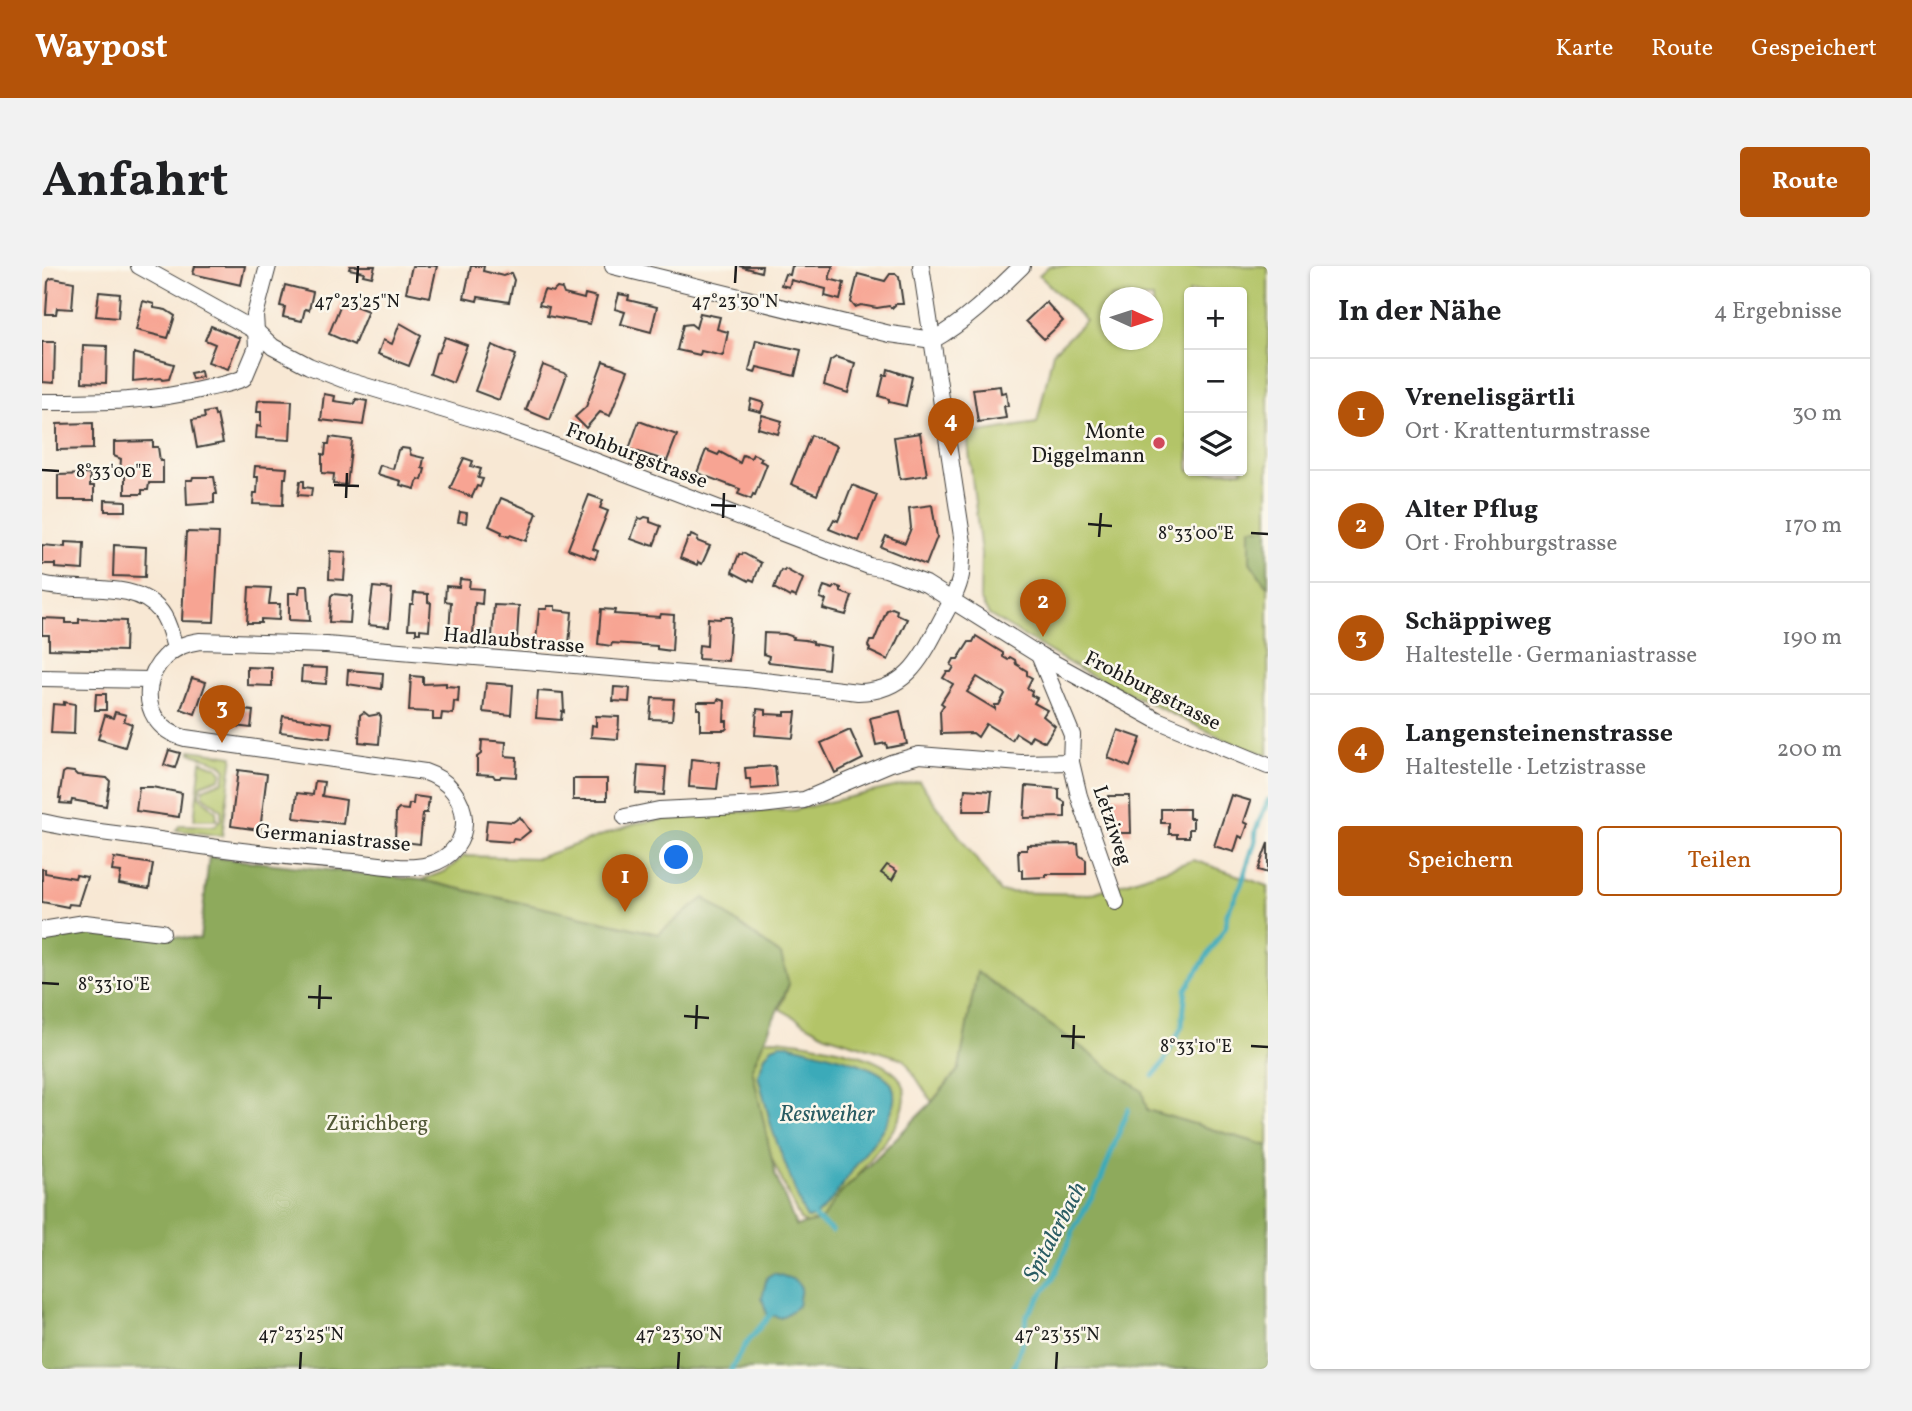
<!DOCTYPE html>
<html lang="de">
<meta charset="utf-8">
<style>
body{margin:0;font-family:Vollkorn,serif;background:#f2f2f2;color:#202124}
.controls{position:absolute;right:21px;top:21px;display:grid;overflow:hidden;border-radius:7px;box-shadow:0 2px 5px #0004}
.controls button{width:63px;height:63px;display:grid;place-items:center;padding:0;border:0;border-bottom:2px solid #e0e0e0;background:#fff;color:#202124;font:35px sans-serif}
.compass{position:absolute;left:1058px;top:21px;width:63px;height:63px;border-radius:50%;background:#fff;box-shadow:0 2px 5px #0004;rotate:93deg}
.you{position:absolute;left:635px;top:592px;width:24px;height:24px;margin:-18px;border:5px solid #fff;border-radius:50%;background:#1a73e8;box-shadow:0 0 0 10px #1a73e833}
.badge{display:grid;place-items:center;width:46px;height:46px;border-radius:50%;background:#b45309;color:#fff;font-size:23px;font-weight:700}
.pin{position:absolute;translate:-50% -58px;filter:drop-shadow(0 2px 4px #0008)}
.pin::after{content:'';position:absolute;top:37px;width:24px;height:21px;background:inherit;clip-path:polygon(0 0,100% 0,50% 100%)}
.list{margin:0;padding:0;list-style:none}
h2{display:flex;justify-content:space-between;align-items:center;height:91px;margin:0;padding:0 28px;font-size:30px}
h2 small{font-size:23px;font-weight:400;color:#757577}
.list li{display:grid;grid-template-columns:46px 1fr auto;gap:21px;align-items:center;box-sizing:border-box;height:112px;padding:0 28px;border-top:2px solid #e0e0e0}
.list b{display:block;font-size:26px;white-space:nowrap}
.list p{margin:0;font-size:23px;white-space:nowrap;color:#757577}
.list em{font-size:23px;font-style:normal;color:#757577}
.actions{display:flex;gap:14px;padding:21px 28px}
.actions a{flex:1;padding:16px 0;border:2px solid #b45309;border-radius:7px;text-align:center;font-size:24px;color:#b45309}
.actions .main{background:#b45309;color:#fff}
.icon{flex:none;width:38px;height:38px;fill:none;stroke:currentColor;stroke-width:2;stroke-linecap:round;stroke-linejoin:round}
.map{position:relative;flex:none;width:1226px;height:1103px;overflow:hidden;border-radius:7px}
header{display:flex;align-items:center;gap:42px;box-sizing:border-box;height:98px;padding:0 35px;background:#b45309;color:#fff}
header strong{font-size:33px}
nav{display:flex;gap:38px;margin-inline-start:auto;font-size:24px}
.intro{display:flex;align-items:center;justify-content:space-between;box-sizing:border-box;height:168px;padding:0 42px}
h1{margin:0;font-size:49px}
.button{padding:18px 32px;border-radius:7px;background:#b45309;color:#fff;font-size:24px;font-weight:700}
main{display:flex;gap:42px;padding:0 42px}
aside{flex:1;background:#fff;border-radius:7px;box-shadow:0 2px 5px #0004}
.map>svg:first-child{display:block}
</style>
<header>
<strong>Waypost</strong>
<nav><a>Karte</a><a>Route</a><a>Gespeichert</a></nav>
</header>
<div class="intro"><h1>Anfahrt</h1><a class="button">Route</a></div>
<main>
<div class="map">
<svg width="1226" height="1103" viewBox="0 0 1226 1103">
<rect width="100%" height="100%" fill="#fbf7ec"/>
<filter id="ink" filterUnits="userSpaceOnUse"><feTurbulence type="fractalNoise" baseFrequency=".0143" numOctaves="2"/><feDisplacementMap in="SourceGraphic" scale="14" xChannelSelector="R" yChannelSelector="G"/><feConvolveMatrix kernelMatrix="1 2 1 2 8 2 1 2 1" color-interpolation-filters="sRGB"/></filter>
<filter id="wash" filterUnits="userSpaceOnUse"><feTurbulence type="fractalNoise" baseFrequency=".00686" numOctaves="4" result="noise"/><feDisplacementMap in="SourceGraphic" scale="28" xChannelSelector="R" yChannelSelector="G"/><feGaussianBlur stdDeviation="1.57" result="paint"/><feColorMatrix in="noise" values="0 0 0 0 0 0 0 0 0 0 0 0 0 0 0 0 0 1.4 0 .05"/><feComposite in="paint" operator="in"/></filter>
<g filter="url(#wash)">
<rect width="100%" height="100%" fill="#f8e8d4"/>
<g fill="#b3c467" stroke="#687042" stroke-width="2" fill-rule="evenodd">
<path d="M 1007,0 L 1226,0 L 1226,262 L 1208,263 L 1208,296 L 1226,322 L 1226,489 L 1190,477 L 1037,403 L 947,349 L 938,333 L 939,288 L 925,168 L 995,157 L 1011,86 L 1044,55 L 997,9 ZM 1147,26 L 1200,26 L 1200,205 L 1147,205 ZM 1069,32 L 1111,32 L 1111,74 L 1069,74 Z"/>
<path d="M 149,484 L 191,490 L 180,570 L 134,564 L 138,559 L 173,560 L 179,553 L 179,544 L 161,529 L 161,523 L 181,515 L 184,504 C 177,493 160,493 149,487 Z"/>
<polygon points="159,495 175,501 180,506 178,512 159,519 157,530 174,545 175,554 152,554"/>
<polygon points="877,515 958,626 1048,628 1152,594 1226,620 1226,880 1105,844 935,707 917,803 890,836 862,793 784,769 738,743 747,718 616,668 379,614 404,605 422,590 496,592 595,557 666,547 752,544"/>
<path d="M 732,773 C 761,775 863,789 863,827 C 864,854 841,877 825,897 C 813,913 800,935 787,949 C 783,954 774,956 768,959 L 758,954 L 720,871 L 705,779 L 715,774 Z"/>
</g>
<g fill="#8eaa5c" stroke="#55633c" stroke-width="2">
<polygon points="1208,262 1226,262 1226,322 1208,296"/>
<polygon points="167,591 379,614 616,668 662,632 739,689 747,718 710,802 733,908 754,960 779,954 797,929 890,836 917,803 935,706 1100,825 1105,844 1226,880 1226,1103 0,1103 0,674 67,665 158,673"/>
</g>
<g fill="#3baab9" stroke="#2c636a" stroke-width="2">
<path d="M 738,778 L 746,778 C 769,785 839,797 850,819 C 861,843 830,878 817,895 C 806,910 785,946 769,952 L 765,952 L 760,943 L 730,863 L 716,809 L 723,790 L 730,781 Z"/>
<polygon points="732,1007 753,1014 759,1021 756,1040 739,1052 725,1048 720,1032 725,1011"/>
</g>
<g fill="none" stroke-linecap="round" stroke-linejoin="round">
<g stroke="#3baab9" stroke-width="5">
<polyline points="1111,810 1122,796 1140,760 1144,723 1184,660 1185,647 1199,619 1213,575 1214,564 1226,534"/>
<polyline points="772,951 790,965"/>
<polyline points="689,1103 705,1076 730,1047"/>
<polyline points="971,1103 983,1068 985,1049 1012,1011 1033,961 1058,916 1086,843"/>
</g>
</g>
<g id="blocks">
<g fill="#f7a493" fill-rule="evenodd">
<polygon points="153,0 203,0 199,19 151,8"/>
<polygon points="308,0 333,0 330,11 321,9 322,6 307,3"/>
<polygon points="370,0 395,0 388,31 364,26"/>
<polygon points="429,0 442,0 441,5 461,10 469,7 472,14 467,36 436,31 435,35 422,32"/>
<polygon points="697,0 720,0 719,6"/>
<polygon points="750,0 791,0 787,13 802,17 798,34 783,30 784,23 749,14 747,21 739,19 743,8 748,9"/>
<polygon points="816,8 843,15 848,8 854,8 857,11 861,38 854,38 850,42 847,40 835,42 819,39 813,41 809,36"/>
<polygon points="11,12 32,16 30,43 15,42 14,48 4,48 6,16 8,13"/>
<polygon points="243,19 271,26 267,44 263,43 260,55 241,51 243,41 238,40"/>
<polygon points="515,22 520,23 522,28 542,33 543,28 555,31 548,58 505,50 507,41 497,39 502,24 511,26"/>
<polygon points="57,26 78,28 76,52 54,50"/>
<polygon points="577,28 587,30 586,34 615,41 609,66 579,58 583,46 573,43"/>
<polygon points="101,35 112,38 112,42 124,44 133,50 126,72 94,64"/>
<polygon points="300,35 326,45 312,79 287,68"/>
<polygon points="1004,36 1021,55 1002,73 984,55"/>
<polygon points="658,47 678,51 675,63 686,66 681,90 659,85 658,89 635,84 641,59 649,58 654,62"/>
<polygon points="358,57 379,69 367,100 336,88 341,74 350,78"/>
<polygon points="169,60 198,72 186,103 166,96 173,78 163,74"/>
<polygon points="403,71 425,79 411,117 388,108 394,87 397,86"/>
<polygon points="714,74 759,84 753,110 715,101 713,107 707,105"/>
<polygon points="0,76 13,76 12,117 0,116"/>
<polygon points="41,79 65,80 64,117 40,116"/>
<polygon points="450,79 474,89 457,134 433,125"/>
<polygon points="92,87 132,98 127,113 120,114 119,112 91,115"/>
<polygon points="794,91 813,97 806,127 782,119 788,95"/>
<polygon points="561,95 586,104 568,150 558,146 544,162 533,151 544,141"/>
<polygon points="501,99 525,108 508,154 484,144"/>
<polygon points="846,103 870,111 864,140 847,136 847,133 837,130 842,109 845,109"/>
<polygon points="159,105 160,111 150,113 148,107"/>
<polygon points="958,120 959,127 964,126 966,140 962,140 964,152 936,156 931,123"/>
<polygon points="282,128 293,130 292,135 313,138 314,133 325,135 321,159 279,154"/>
<polygon points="709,133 722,137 719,146 707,143"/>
<polygon points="221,134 250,135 248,174 214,172 215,160 219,161 219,146 215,146 216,135"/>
<polygon points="172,145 173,150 175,149 181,177 155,182 150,154 163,152 162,147"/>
<polygon points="720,149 740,155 736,168 716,162"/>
<polygon points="597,155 635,169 625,195 587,183"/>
<polygon points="51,157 51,183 15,184 15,158"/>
<polygon points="878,167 885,209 858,213 852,171"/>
<polygon points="769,169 795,180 775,229 749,218"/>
<polygon points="288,171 310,174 305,219 291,218 292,208 280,207 280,188 283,189 284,178 287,178"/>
<polygon points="111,175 111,181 116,181 118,195 121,195 121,217 107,217 106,224 100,224 100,228 83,228 83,207 78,207 79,193 72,190 72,176"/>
<polygon points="360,182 367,183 369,189 382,192 380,202 383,203 380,214 376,213 373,223 358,219 359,215 335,208 338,199 351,203 356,184"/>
<polygon points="664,184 676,189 678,186 698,197 701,189 709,192 711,188 720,192 718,195 725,198 713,229 711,228 709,233 696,228 698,223 655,207"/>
<polygon points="422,192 431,195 429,200 439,203 436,212 441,213 438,221 435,220 430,231 408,222"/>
<polygon points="213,200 245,202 244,212 242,212 241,239 211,238 212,227 215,227 216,211 212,211"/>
<polygon points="48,208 48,220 52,220 52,234 16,234 16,209"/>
<polygon points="151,211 172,211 175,228 172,228 172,237 145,239 144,214 150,214"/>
<polygon points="258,215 262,215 262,221 270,222 269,230 256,229"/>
<polygon points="810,219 835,229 817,275 787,263 792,253 796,255"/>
<polygon points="547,229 561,234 558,242 566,245 551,283 556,285 553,293 526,283"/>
<polygon points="459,232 495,247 484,275 468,269 467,271 459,268 460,266 447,260"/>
<polygon points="63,234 84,235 84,245 63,245"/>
<polygon points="890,239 895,271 884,299 839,281 844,270 863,277 869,262 867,242"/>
<polygon points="418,246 425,247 424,257 416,256"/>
<polygon points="603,251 608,252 608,256 619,260 612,279 606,277 606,279 589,273 596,252 600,253"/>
<polygon points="144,266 177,267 172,356 140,355"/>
<polygon points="649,269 656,272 655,275 668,280 660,298 656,296 655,299 638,292 646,272 648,272"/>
<polygon points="23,276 42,277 41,304 13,302 13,298 0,298 0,279 23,281"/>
<polygon points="72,279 104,281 103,311 71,310"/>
<polygon points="288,285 304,286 302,314 287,313"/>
<polygon points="701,287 719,297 712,315 708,313 707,315 690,306 697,288 700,289"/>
<polygon points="743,303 761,313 754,331 749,329 748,331 732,322 739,304 742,305"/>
<polygon points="418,313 428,314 427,322 441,323 440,338 433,337 431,369 427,369 427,371 407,367 409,336 403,335 404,320 417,321"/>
<polygon points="258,320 266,320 268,355 247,354 247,327 257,327"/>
<polygon points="782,320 791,323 794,320 799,322 799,326 810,330 804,349 781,343 784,334 778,332"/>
<polygon points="207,321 229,322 227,338 238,338 237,354 219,353 219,357 205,357"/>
<polygon points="331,321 350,323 347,361 326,359"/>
<polygon points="372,327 386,328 386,336 389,337 387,364 378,363 378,367 374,367 374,363 366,363 368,338 371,338"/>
<polygon points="291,328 310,330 308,357 287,356 289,330"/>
<polygon points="452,339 477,340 475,372 472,372 471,375 450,371"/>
<polygon points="505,340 513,340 513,344 530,346 527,378 499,378 499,375 494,375 497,343 505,343"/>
<polygon points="850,342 855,344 854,348 865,353 846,394 827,385 828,383 826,380 828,375 832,375 845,344"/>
<polygon points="559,343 573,344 572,348 618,351 619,348 632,349 630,385 615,383 615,380 570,377 569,380 556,378"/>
<polygon points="679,351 689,351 686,395 656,393 657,379 665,380 666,352 678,353"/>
<polygon points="0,352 24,353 24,357 37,357 37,353 84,355 83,385 7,383 7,369 0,369"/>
<polygon points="722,367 743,368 752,371 751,373 763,374 771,376 771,378 788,381 786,403 726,396 727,390 721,388"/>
<path d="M 934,370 L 961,387 L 961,391 L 966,394 L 968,391 L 973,394 L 974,398 L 985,405 L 985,409 L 990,412 L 985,422 L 990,425 L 989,429 L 995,432 L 992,437 L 1005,444 L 1001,450 L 1013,460 L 1003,476 L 990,469 L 987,475 L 974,467 L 970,474 L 944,458 L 936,471 L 931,467 L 899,468 L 898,445 L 902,439 L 899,437 L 911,418 L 901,412 L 905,406 L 909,406 L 912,401 L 909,399 L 912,393 L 916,393 L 927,376 L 931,376 ZM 935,411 L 963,428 L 957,439 L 953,439 L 953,443 L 925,426 Z"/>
<polygon points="205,401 230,402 230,420 205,419"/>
<polygon points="260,401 285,402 284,418 259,416"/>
<polygon points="306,404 341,407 340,423 305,418"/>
<polygon points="369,410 381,411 381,418 404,417 404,420 417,421 416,436 412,435 411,448 400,447 399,454 391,454 391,446 367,445"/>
<polygon points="150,412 164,416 153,448 139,443"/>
<polygon points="444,417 471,419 469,449 441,446"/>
<polygon points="572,421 588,422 587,436 571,435"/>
<polygon points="496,425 521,427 522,446 520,445 519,454 494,452"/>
<polygon points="54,428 64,428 64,444 53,444"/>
<polygon points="610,432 632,433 630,454 608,453"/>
<polygon points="676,433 683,435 682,455 685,455 685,462 683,464 658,464 658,443 655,443 655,436 675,436"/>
<polygon points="22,436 33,438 32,468 9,467 11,438 22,439"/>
<polygon points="185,442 211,445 209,462 183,459"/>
<polygon points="715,443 724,444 724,448 743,449 743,446 754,446 751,472 713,469"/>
<polygon points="858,445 865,478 845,482 844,477 834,479 828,452"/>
<polygon points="73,446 84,449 82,455 90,458 83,481 56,473 63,449 71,452"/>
<polygon points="322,446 327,450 337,448 339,451 337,478 317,476 318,449"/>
<polygon points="241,450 290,457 288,472 238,466"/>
<polygon points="554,450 577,451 576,473 549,471 550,459 554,460"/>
<polygon points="808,464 821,493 793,507 779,477"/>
<polygon points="1076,464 1099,472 1088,501 1066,492"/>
<polygon points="440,474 464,476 463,490 475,491 474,511 459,510 458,512 453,512 451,509 435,508 435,491 439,488"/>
<polygon points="127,484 138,487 133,502 122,499"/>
<polygon points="649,493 678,496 675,523 647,521"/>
<polygon points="596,499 624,501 622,529 594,527"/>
<polygon points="733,500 735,521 709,523 708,513 704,513 703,502"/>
<polygon points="196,504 225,508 218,564 189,560"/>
<polygon points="24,505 32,506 35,509 65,512 68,515 64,540 30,534 29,538 18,537 19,532 17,532 21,507"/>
<rect x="531" y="513" width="34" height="21"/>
<polygon points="273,515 282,516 280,530 304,534 301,558 252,552 255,527 271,529"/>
<polygon points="984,520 1017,523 1017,533 1023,536 1023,551 982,552"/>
<polygon points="97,521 110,521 140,527 137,551 94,545"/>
<polygon points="923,523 950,525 948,545 921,545"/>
<polygon points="1189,529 1209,535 1202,556 1206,558 1201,572 1197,570 1192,586 1172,580"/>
<polygon points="372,530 387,532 385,547 381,547 378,578 353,575 354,546 357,543 366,544 367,538 371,538"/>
<polygon points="1066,530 1088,530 1089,567 1070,567 1070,557 1067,557"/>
<polygon points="1119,543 1147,543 1147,552 1151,552 1151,563 1147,563 1147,571 1135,571 1135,568 1127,568 1127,557 1119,557"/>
<polygon points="478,551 488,565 477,574 471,573 470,576 443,574 445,554 471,556"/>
<polygon points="1226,577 1226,607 1216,604"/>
<polygon points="1036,578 1037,589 1044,594 1044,608 1004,608 1004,611 980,612 980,604 977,604 976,584 985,584 985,579"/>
<polygon points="72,592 111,598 107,623 77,618 79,606 70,605"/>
<polygon points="845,599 855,605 850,614 839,607"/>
<polygon points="0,603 3,603 3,607 33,612 34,609 45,611 36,639 27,638 26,641 0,636"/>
</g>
</g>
</g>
<g filter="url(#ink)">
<use href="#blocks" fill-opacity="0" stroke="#3d3b38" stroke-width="2"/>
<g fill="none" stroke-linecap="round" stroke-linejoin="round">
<g stroke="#3d3b38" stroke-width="18">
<g id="street">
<polyline points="97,0 214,65 231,81 267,100 300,113 456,160 521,183 827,300 844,303 884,318 997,389 1115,454 1226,500"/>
<polyline points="571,0 848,68 891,74"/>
<path d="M 891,74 C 925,55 952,27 980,0"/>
<path d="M 0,136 C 57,136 111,136 166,122 C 179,119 191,117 202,112 L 215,81 L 213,49 L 226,0"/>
<path d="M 0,318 C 35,328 93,312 119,346 C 127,356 129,370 133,381"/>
<polyline points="997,389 1030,469 1029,496 1037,530 1074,636"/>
<polyline points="0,412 108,414"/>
<polyline points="583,551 617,544 719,539 762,534 849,497 877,489 979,497 1029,496"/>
<path d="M 0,556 C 29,563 60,566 90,570 C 163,581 238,591 312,596 C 335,598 364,605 386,599 C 437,585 432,522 383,506 L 143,472 C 87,458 99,382 158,375 L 284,379 L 704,413 L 816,426 C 865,426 880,391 900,353 C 907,340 916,325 919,309 C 920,298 920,287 921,277 L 879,0"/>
<polyline points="0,664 43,657 120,666"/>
</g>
</g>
<use href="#street" stroke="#fff" stroke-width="16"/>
</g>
</g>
<path fill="none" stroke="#1c1c1c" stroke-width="2.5" d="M 315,17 L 316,0M 693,17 L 694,0M 0,204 L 17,205M 292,219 L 317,220M 304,232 L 305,207M 669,239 L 694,240M 681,252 L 682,227M 1046,258 L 1070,260M 1209,267 L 1226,268M 1057,271 L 1059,247M 0,717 L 17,718M 266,731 L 290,732M 277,743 L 278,719M 642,750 L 667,752M 654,763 L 655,739M 1019,770 L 1043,771M 1209,780 L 1226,781M 1031,783 L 1032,759M 258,1103 L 259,1086M 636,1103 L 637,1086M 1014,1103 L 1015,1086"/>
<circle fill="#d1495b" stroke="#fbf7ec" stroke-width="2.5" cx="1117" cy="177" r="7"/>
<g text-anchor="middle" stroke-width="5" stroke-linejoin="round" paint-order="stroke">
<g font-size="21" fill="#1c1c1c" stroke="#fbf7ec" text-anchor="end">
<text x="1103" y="172">Monte<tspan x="1103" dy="24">Diggelmann</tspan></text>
</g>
<g font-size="21" fill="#1c1c1c" stroke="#fbf7ec">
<text transform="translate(595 189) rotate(21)" y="7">Frohburgstrasse</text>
<text transform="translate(472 374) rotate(5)" y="7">Hadlaubstrasse</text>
<text transform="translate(1111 424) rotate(27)" y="7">Frohburgstrasse</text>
<text transform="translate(1071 559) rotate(71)" y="7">Letziweg</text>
<text transform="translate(291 571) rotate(5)" y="7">Germaniastrasse</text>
</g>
<g font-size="21" fill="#515736" stroke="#fbf7ec">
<text x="335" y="864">Zürichberg</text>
</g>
<g font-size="23" font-style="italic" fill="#2a5c63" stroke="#fbf7ec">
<text x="785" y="855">Resiweiher</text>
<text transform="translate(1012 965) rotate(-62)" y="8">Spitalerbach</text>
</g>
</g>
<g font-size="18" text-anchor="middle" fill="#1c1c1c" stroke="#fbf7ec" stroke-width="5" stroke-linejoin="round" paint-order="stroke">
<text x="315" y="41">47°23'25"N</text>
<text x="693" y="41">47°23'30"N</text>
<text x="72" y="211">8°33'00"E</text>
<text x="1154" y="273">8°33'00"E</text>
<text x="72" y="724">8°33'10"E</text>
<text x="1154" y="786">8°33'10"E</text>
<text x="259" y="1074">47°23'25"N</text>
<text x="637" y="1074">47°23'30"N</text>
<text x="1015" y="1074">47°23'35"N</text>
</g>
</svg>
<div class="controls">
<button>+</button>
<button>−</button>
<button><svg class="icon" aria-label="layers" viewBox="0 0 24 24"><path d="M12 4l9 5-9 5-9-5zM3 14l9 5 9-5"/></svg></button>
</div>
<svg class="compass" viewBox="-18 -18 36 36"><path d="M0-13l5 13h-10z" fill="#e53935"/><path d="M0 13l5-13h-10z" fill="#757577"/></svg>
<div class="you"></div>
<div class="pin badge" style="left:583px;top:646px">1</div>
<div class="pin badge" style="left:1001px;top:371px">2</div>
<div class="pin badge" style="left:180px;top:477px">3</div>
<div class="pin badge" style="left:909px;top:190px">4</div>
</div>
<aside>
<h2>In der Nähe<small>4 Ergebnisse</small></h2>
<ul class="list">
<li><span class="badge">1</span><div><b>Vrenelisgärtli</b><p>Ort · Krattenturmstrasse</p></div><em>30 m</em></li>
<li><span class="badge">2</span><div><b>Alter Pflug</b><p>Ort · Frohburgstrasse</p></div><em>170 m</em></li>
<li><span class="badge">3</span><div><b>Schäppiweg</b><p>Haltestelle · Germaniastrasse</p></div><em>190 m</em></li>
<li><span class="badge">4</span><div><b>Langensteinenstrasse</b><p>Haltestelle · Letzistrasse</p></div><em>200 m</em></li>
</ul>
<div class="actions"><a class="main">Speichern</a><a>Teilen</a></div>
</aside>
</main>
